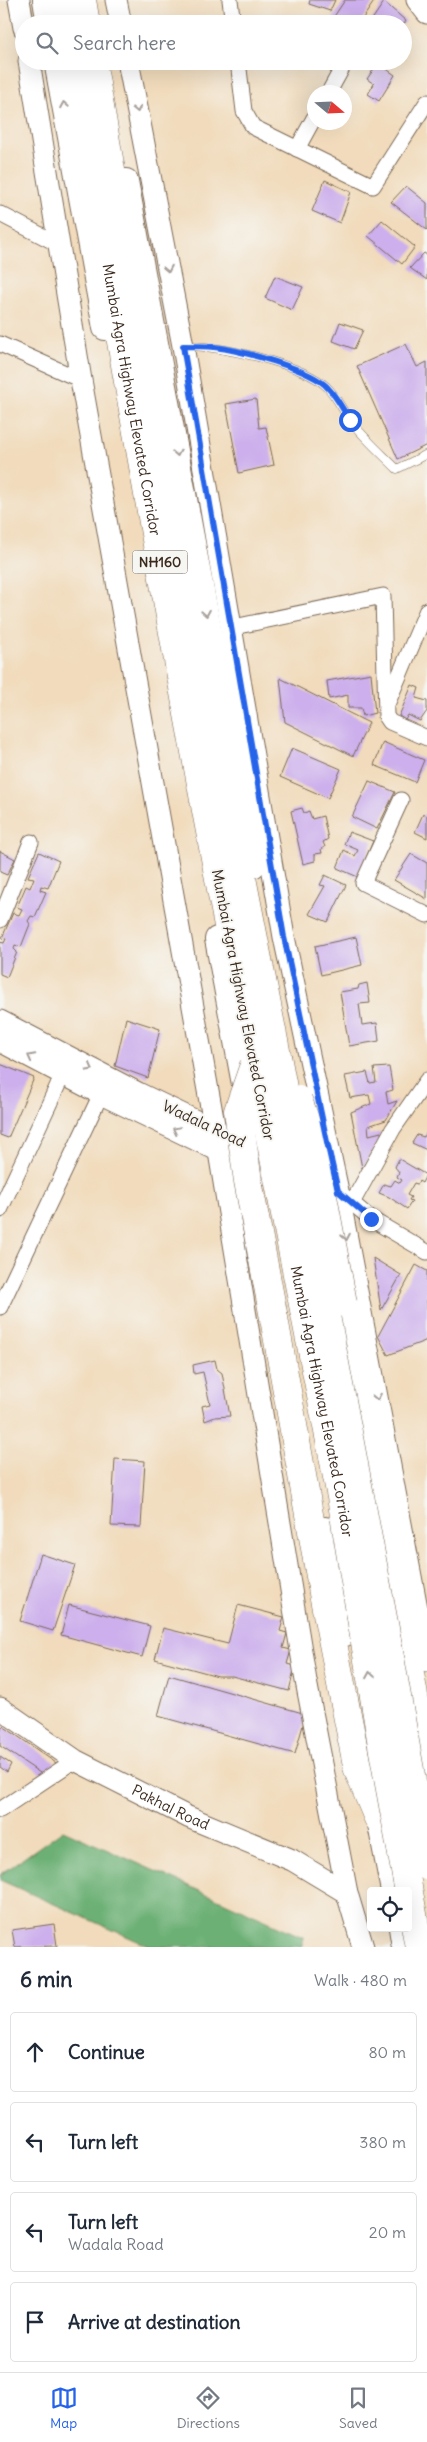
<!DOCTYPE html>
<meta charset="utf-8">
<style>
body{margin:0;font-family:Delius,sans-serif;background:#f2f2f3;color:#1f2937}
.controls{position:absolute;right:15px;bottom:15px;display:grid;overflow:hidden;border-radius:5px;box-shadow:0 5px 20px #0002}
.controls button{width:45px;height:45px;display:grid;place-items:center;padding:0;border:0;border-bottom:1px solid #e0e1e3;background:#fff;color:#1f2937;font:25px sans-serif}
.compass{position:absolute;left:307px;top:85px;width:45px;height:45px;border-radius:50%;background:#fff;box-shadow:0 5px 20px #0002;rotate:109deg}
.stop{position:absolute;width:15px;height:15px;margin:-11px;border:4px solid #2563eb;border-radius:50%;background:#fff}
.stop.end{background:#2563eb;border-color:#fff;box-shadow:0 1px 5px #0008}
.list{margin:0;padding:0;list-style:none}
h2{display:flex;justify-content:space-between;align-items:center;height:65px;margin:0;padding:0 20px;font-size:21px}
h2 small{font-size:16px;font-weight:400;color:#747a83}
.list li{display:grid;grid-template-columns:32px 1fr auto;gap:15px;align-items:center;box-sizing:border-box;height:80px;margin:0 10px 10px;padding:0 10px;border:1px solid #e0e1e3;border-radius:5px}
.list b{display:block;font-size:19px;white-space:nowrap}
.list p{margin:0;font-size:16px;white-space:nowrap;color:#747a83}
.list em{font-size:16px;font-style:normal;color:#747a83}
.icon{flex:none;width:28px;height:28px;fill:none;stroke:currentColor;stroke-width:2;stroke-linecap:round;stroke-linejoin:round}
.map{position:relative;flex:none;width:427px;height:1947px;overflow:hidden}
.search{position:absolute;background:#fff;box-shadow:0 5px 20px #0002;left:15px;right:15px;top:15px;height:55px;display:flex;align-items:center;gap:12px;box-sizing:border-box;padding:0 18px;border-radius:28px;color:#747a83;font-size:19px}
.sheet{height:425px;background:#fff}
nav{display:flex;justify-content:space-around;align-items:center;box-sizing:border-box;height:70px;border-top:1px solid #e0e1e3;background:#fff;font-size:14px;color:#747a83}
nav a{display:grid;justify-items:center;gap:2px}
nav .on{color:#2563eb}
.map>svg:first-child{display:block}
</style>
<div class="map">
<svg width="427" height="1947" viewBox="0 0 427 1947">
<rect width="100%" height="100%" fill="#f6f6f2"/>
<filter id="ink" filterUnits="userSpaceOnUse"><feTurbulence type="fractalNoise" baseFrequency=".02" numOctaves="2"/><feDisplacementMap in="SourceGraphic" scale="10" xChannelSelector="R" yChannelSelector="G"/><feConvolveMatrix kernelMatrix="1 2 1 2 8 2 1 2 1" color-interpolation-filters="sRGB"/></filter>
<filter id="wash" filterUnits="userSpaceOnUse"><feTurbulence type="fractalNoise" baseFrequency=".0096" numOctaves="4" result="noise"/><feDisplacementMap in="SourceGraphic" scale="20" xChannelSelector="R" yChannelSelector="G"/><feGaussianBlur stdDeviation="1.12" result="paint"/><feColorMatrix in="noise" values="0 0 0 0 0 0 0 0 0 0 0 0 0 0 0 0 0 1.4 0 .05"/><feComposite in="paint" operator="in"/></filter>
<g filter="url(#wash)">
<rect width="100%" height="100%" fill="#f1dbbc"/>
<polygon fill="#6cb074" stroke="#546d49" points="63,1830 303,1937 303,1947 151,1947 0,1880 0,1875"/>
<g id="blocks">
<g fill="#ccafec">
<polygon points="310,0 335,0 330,11 309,4"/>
<polygon points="345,0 375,0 359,24 340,24 333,18"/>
<polygon points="384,2 406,21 404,24 369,24"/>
<polygon points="378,63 395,75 379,101 368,94 374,84 367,79"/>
<polygon points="325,180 351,192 340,223 312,211"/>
<polygon points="406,186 427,203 427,230 391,202"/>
<polygon points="382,220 415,247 402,264 368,236"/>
<polygon points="424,253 427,255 427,280 410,268"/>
<polygon points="275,276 303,287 292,310 265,298"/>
<polygon points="340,322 363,330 354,349 333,341"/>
<polygon points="406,344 417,367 427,362 427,445 398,459 357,366"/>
<polygon points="256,399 259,428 266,427 274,465 239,473 226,404"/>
<polygon points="371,673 375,713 363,716 361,708 348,708 348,695 329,699 327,681"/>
<polygon points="280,678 369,723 353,756 285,722"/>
<polygon points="412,685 419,688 416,698 427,701 427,711 420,721 408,715 405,720 399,716"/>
<polygon points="383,742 424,760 415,782 374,765"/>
<polygon points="292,748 341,769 328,798 280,777"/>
<polygon points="369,781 395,792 377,829 352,817"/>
<polygon points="302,808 304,813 309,811 312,819 323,816 328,839 323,842 325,847 321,849 322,853 315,854 315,861 303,864 291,811"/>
<polygon points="423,814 427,816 427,838 415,832"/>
<polygon points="349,832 373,841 358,877 337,868 344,850 355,856 358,850 344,844"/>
<polygon points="0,851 15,859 7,875 0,872"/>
<polygon points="39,852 59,861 48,888 41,886 40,890 46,892 35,917 31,916 28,921 30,924 21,947 15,945 14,949 17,952 7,977 0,974 0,942 4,943 6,939 2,938 13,913 19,915 22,909 17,907 26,886 30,888 34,878 28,877"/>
<polygon points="411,854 427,863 427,899 394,880"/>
<polygon points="325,875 346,885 328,922 309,914 325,886 320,885"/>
<polygon points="356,937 362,965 321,975 315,946"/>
<polygon points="367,983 370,1003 359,1004 362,1025 377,1023 379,1041 349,1046 340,992 358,989 359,985"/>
<polygon points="126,1018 160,1029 148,1078 115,1066"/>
<polygon points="0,1064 34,1078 8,1138 0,1135"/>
<polygon points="389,1067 393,1090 386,1092 388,1104 397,1101 386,1120 368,1126 369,1135 381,1132 382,1138 362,1168 351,1112 371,1104 369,1095 350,1098 345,1076 367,1072 370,1083 376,1082 374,1068"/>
<polygon points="427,1132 427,1150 412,1143 417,1135 424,1137"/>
<polygon points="399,1159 426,1175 422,1183 419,1181 417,1184 414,1183 407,1195 411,1197 409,1200 412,1201 407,1209 389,1197 379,1193 384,1184 391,1186 395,1180 400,1183 402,1180 397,1177 399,1172 395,1167"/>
<polygon points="373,1258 401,1275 381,1310"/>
<polygon points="416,1265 427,1271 427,1338 425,1341 388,1355 378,1336"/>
<polygon points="215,1360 217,1369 222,1373 230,1416 215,1417 205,1421 202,1406 210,1404 203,1372 194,1374 193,1365"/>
<polygon points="115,1459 145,1461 141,1527 111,1526"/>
<polygon points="41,1554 75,1565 53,1631 20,1621"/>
<polygon points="69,1605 150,1626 142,1657 61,1635"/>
<polygon points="238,1605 284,1617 280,1631 287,1633 283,1648 291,1650 287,1664 295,1666 289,1691 232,1676 218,1676 155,1659 163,1628 228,1644"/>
<polygon points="169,1675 306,1714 295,1754 158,1716"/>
<polygon points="3,1726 56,1763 46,1777 0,1746 0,1730"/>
<polygon points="0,1757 11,1764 7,1772 0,1767"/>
<polygon points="54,1924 57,1946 15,1947 12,1930"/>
</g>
</g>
</g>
<g filter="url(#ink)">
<use href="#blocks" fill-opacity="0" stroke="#7b6855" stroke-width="1"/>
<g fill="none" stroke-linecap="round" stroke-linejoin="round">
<g stroke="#7b6855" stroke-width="9">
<path id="lane" d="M 185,346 C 218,345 303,364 327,387 C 336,396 342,409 349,419 C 363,437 381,453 397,469 L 427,454"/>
</g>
<g stroke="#7b6855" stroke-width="17">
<g id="street">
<polyline points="230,0 233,24"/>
<polyline points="238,61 244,111 253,127 373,186 427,102"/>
<polyline points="329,92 346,61"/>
<polyline points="297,149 314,118"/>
<polyline points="0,214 58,244"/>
<polyline points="0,344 81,380"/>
<polyline points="229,628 383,596 386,716 390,722 427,738"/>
<polyline points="388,702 427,610"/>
<polyline points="401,800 363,883 427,915"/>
<polyline points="0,920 31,842"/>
<polyline points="344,1196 371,1219 427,1252"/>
<polyline points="352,1203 393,1129 427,1080"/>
<polyline points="0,1210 63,1074"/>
<polyline points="0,1307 101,1094"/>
<polyline points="0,1810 75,1760"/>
</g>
</g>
<g stroke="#7b6855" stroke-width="23">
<g id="secondary">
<polyline points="19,0 24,28"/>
<polyline points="116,0 121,24"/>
<polyline points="417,0 427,13"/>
<polyline points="29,61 81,380 219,1152 306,1681 347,1893 363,1947"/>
<polyline points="128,61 183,346 284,937 338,1191 427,1661"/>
<polyline points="0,1021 138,1093 225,1135"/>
<polyline points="0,1041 101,1094 288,1184"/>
<path id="s1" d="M 0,1708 L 75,1760 L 188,1817 L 292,1860 L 347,1893"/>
</g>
</g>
<g stroke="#7b6855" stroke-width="26">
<g id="primary">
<polyline points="45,0 49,24"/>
<polyline points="56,61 105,328"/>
<polyline points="126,181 253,866"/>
<polyline points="217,939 246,1095"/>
<polyline points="325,1529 345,1634"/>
<polyline points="375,1799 393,1891"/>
<polyline points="401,1928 404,1947"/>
</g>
</g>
<g stroke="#7b6855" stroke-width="29">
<g id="highway">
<polyline points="62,0 66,24"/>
<polyline points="82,0 86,24"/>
<path id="s2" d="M 72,61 C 130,395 188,729 255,1062"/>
<polyline points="92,61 173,527 277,1056"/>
<polyline points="343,1303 425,1757 426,1809"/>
<polyline points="274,1318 323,1593 358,1770 378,1818"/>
</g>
</g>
<use href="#lane" stroke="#fff" stroke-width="8"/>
<use href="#street" stroke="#fff" stroke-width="15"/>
<use href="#secondary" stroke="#fff" stroke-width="21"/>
<use href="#primary" stroke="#fff" stroke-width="24"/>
<use href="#highway" stroke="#fff" stroke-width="28"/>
<g stroke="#7b6855" stroke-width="29" stroke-linecap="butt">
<g id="highway-bridge">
<polyline points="277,1056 384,1623 427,1866"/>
<path id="s3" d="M 255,1062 L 341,1497 L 383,1751 L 419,1947"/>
<polyline points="254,1065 238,1111 248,1181 274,1318"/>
<polyline points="298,1100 312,1138 343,1303"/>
</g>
</g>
<use href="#highway-bridge" stroke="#fff" stroke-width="28"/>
</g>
<defs><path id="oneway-chevron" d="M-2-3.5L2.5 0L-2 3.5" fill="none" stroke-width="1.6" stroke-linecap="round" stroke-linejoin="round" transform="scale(1.25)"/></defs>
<g stroke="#a79f9a">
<use href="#oneway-chevron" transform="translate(64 105) rotate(-100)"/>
<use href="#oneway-chevron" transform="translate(137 109) rotate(79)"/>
<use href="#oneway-chevron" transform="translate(168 269) rotate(79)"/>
<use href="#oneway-chevron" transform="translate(177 453) rotate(80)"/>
<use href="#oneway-chevron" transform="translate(206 613) rotate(80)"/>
<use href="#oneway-chevron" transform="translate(31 1057) rotate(-152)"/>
<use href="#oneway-chevron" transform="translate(90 1068) rotate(28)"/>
<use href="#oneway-chevron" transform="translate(176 1130) rotate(-154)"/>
<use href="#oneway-chevron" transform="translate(346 1237) rotate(79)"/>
<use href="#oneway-chevron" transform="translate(377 1397) rotate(79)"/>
<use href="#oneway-chevron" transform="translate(370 1675) rotate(-99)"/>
</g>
</g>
<g fill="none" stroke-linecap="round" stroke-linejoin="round" filter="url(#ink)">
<path stroke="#2563eb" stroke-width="6" d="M 350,420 C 343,410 337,397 328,388 C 312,369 239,350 214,347 C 203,346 193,346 183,346 L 284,937 L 327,1142 L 338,1191 L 371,1219"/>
</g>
<g text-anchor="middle" stroke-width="4" stroke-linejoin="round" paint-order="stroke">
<rect fill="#f6f6f2" stroke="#73675e" stroke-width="1" x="132.5" y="550.5" width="55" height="23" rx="4"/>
<g font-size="14" font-weight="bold" fill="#3b2a1e">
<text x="160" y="567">NH160</text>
</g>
<g font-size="15" fill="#3b2a1e" stroke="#f6f6f2">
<text dy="5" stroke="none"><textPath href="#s2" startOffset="344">Mumbai Agra Highway Elevated Corridor</textPath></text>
<text transform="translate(243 1005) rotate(79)" y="5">Mumbai Agra Highway Elevated Corridor</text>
<text transform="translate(204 1124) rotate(25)" y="5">Wadala Road</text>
<text dy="5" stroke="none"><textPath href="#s3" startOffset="346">Mumbai Agra Highway Elevated Corridor</textPath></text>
<text dy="5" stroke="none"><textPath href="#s1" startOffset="198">Pakhal Road</textPath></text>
</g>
</g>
</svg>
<div class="controls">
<button><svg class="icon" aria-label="locate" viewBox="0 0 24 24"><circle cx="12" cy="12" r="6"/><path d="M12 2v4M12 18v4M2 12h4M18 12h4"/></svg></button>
</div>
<svg class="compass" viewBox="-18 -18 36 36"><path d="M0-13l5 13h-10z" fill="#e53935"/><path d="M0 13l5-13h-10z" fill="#747a83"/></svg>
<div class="stop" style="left:350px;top:420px"></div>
<div class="stop end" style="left:371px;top:1219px"></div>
<div class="search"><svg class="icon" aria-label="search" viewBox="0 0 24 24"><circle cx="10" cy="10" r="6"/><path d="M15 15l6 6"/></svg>Search here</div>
</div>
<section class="sheet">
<h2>6 min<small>Walk · 480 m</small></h2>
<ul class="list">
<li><svg class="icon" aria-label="ahead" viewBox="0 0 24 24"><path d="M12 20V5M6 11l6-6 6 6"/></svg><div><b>Continue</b></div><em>80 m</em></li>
<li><svg class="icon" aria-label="left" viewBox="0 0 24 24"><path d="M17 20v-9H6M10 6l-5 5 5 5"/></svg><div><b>Turn left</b></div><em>380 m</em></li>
<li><svg class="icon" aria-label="left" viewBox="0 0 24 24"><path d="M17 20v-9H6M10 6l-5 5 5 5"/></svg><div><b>Turn left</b><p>Wadala Road</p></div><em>20 m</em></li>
<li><svg class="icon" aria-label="arrive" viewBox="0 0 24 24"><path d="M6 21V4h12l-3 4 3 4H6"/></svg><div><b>Arrive at destination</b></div></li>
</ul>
</section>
<nav>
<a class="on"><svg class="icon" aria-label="map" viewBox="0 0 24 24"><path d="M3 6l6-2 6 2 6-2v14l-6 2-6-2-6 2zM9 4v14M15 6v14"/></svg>Map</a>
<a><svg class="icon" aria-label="directions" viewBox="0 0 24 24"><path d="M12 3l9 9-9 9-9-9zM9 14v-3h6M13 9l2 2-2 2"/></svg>Directions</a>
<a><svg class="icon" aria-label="saved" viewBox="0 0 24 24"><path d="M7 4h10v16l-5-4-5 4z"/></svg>Saved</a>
</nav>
